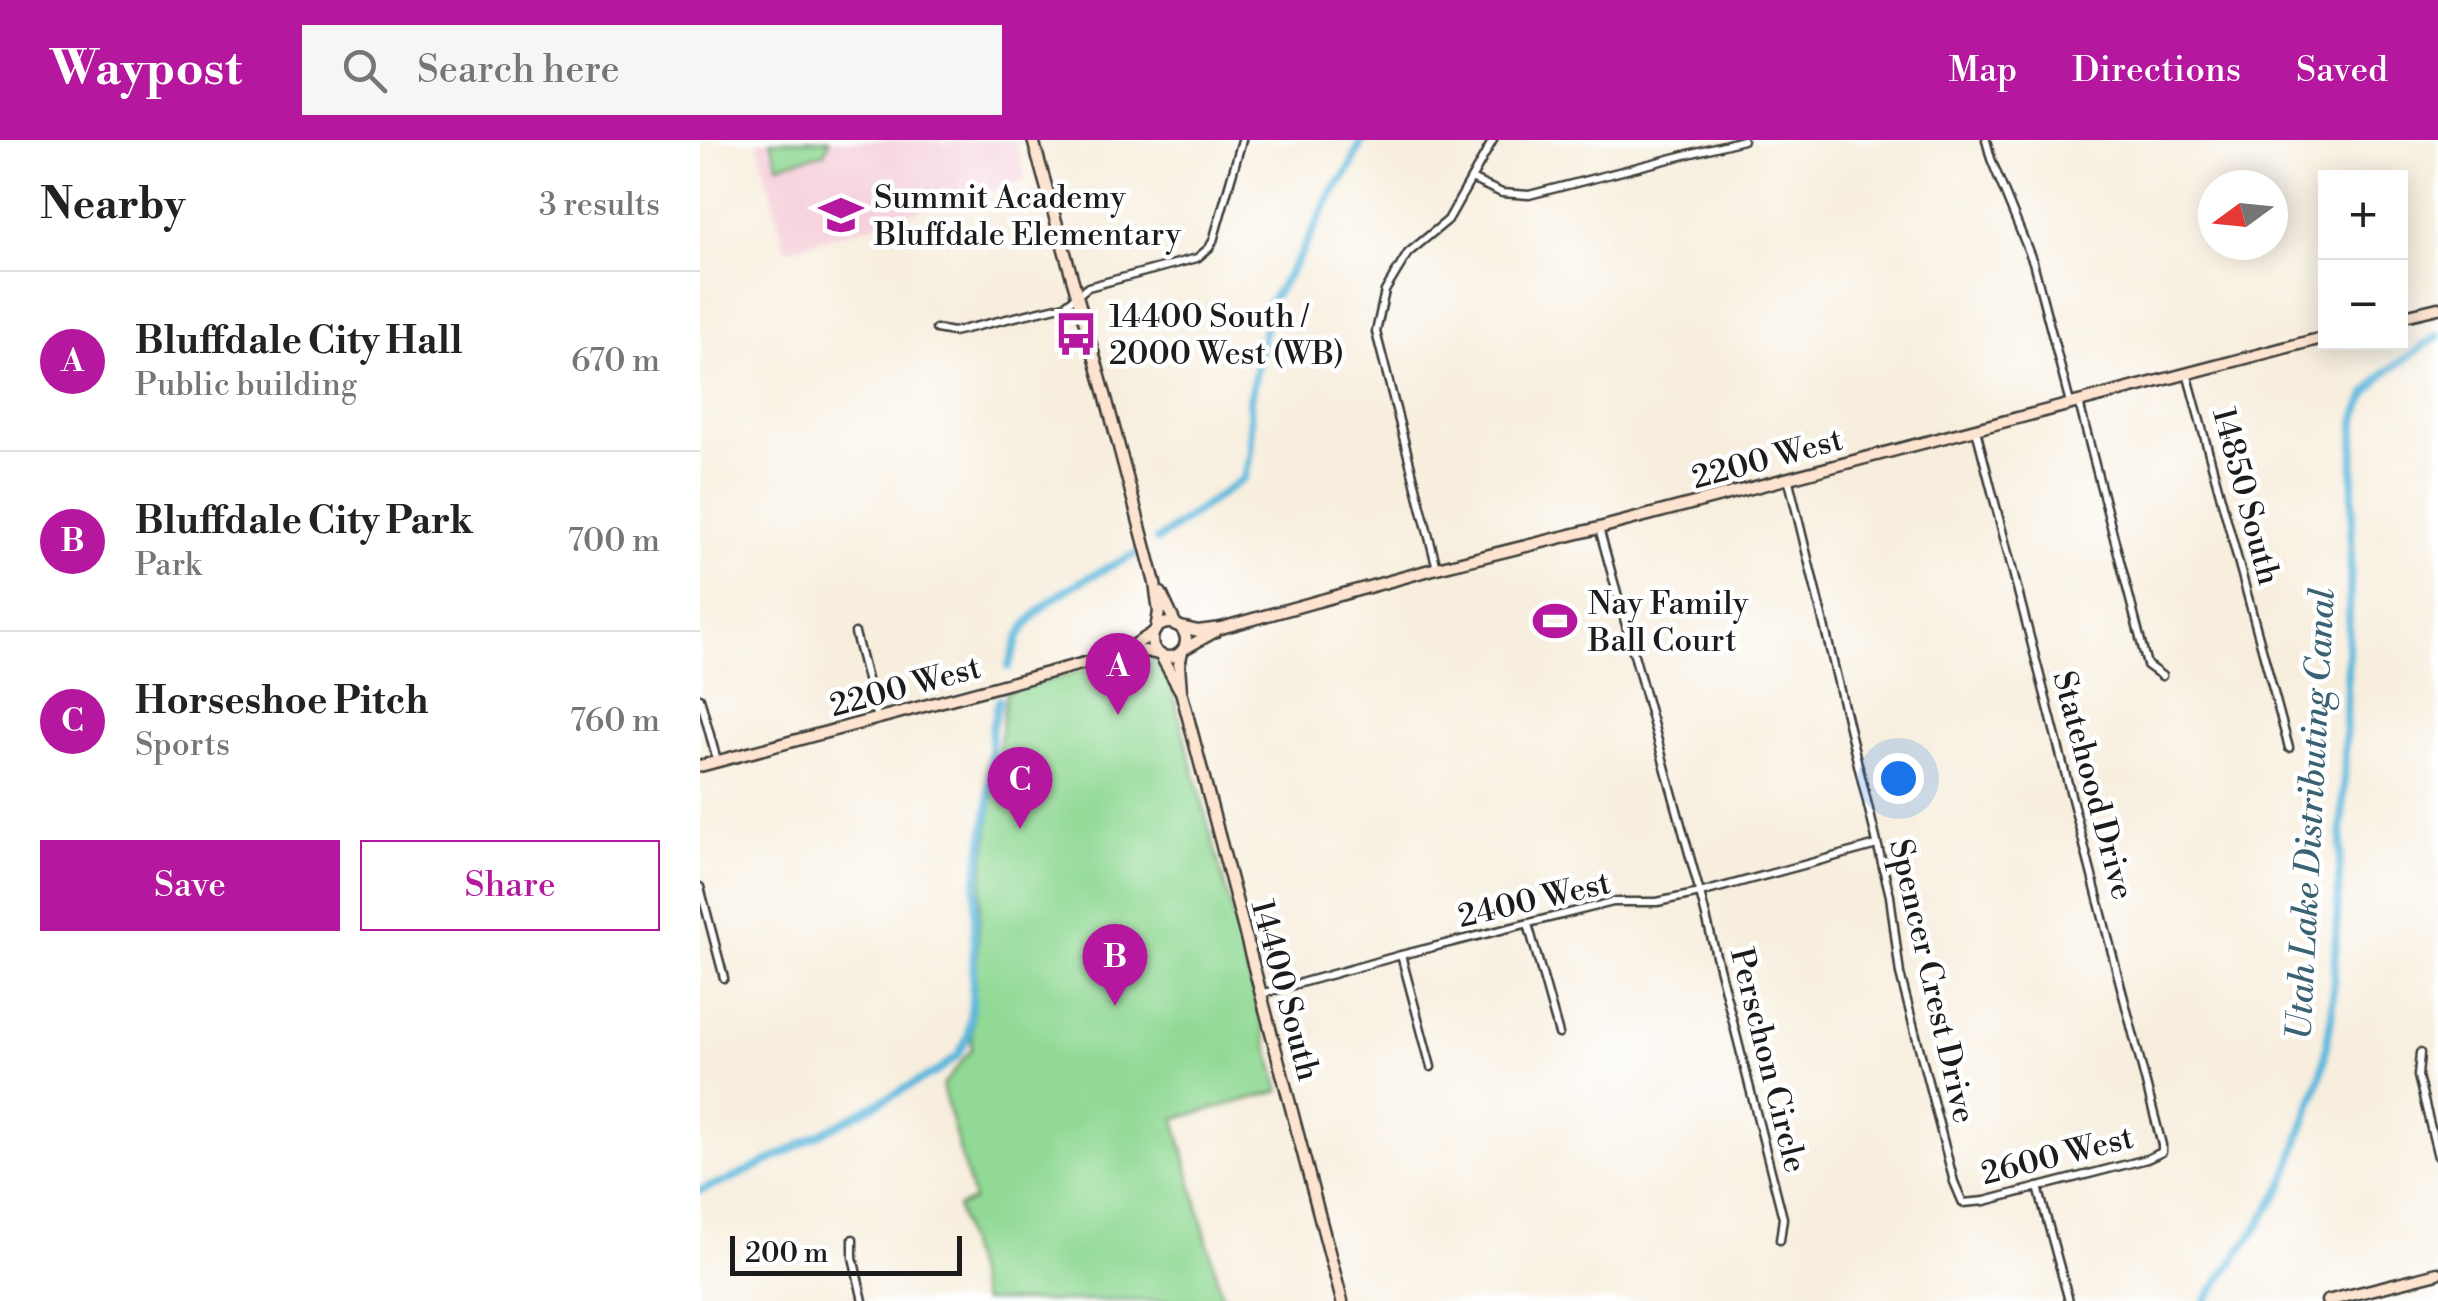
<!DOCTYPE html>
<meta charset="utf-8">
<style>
body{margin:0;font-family:"Libre Bodoni",serif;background:#f6f6f6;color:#222}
.controls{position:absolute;right:30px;top:30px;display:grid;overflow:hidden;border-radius:0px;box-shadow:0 5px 25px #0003}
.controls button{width:90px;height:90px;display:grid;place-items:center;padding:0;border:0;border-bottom:2px solid #e0e0e0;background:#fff;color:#222;font:50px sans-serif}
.compass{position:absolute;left:1498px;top:30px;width:90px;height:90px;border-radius:50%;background:#fff;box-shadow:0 5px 25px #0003;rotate:255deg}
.scale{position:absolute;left:30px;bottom:25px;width:232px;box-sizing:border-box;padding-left:10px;border:5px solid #1c1c1c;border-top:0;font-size:28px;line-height:35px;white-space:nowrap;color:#1c1c1c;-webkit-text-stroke:8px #fff;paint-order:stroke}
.you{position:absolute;left:1198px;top:638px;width:35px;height:35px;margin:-25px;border:8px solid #fff;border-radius:50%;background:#1a73e8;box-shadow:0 0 0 15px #1a73e833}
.badge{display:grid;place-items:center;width:65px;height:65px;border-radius:50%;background:#b5179e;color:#fff;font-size:32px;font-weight:700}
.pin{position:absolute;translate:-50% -82px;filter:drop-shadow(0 2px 5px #0008)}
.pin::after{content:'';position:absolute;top:52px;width:35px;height:30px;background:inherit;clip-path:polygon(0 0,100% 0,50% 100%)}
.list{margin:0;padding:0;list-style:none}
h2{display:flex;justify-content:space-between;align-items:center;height:130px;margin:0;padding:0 40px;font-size:42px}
h2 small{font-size:32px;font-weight:400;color:#767676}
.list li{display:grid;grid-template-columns:65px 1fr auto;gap:30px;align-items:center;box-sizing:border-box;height:180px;padding:0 40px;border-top:2px solid #e0e0e0}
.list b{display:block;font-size:38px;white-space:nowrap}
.list p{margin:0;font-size:32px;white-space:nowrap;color:#767676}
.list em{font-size:32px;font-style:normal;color:#767676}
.actions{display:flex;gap:20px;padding:30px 40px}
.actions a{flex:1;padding:22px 0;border:2px solid #b5179e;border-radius:0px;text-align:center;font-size:35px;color:#b5179e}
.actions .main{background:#b5179e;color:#fff}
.icon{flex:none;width:55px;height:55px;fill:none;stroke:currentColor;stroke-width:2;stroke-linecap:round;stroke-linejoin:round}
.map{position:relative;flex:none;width:1738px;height:1161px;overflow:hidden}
header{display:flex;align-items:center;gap:60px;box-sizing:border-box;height:140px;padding:0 50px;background:#b5179e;color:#fff}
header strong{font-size:48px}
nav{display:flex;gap:55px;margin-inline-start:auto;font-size:35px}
.search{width:700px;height:90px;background:#f6f6f6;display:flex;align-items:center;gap:25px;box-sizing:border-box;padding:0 35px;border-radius:0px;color:#767676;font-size:38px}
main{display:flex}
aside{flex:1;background:#fff}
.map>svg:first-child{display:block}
</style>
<header>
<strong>Waypost</strong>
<div class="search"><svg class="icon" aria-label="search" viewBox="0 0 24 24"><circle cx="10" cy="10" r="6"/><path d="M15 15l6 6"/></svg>Search here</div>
<nav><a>Map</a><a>Directions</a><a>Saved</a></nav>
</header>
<main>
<aside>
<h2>Nearby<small>3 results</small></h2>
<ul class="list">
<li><span class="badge">A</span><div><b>Bluffdale City Hall</b><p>Public building</p></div><em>670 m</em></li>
<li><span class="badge">B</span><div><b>Bluffdale City Park</b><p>Park</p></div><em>700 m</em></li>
<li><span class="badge">C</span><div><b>Horseshoe Pitch</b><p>Sports</p></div><em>760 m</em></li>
</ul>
<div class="actions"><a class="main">Save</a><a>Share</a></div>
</aside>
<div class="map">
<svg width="1738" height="1161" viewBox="0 0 1738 1161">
<rect width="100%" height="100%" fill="#fff"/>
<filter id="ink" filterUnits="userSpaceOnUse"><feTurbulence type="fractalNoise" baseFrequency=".01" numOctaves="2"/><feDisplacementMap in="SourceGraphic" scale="20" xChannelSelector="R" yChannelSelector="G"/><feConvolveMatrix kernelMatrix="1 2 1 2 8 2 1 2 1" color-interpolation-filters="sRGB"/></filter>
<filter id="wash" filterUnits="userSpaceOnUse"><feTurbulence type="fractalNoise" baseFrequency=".0048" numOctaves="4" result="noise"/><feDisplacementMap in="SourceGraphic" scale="40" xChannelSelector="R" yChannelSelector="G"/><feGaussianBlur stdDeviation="2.25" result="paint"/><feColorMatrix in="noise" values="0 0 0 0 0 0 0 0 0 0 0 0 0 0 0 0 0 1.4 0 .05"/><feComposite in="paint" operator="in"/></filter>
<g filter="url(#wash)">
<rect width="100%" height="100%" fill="#f7eedd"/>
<polygon fill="#f5cfda" points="57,0 241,0 243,5 261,0 315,0 326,40 86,110"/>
<g fill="#91d994" stroke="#567a58" stroke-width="2.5">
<polygon points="71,0 129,0 129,3 124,13 78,25"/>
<path d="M 441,515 C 457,519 462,527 470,542 L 580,951 L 475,979 L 523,1161 L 282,1161 L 257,1067 L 273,1060 L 242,946 L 271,910 L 281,754 L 306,552 Z"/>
</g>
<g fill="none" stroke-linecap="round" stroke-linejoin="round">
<g stroke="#5fb8dc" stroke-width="8">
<polyline points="457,400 544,338 551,313 550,260 570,162 600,116 631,55 650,28 662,0"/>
<path d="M 308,527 C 312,518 315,506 319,497 C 341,455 395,435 435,414"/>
<polyline points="0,1050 27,1041 79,1016 238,931 258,915 268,896 272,858 276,746 289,664 292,587 299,560"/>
<polyline points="1505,1161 1559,1085 1584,1044 1622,932 1632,873 1644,644 1655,281 1666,254 1685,233 1738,196"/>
</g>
</g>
</g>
<g filter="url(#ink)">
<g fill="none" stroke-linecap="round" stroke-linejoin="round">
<g stroke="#3d3c39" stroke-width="11">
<g id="street">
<polyline points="1286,0 1291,19 1333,122 1370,263"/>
<polyline points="771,39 802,53 829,55 1043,0"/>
<polyline points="236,189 253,192 365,165 388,147 497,118 509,108 513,101 542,0"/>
<polyline points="1487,233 1589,608"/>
<polyline points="1379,263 1447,525 1462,536"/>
<polyline points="1088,337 1190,756 1200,834 1254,1042 1263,1063 1285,1061 1447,1019 1462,1012 1462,1005 1276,290"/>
<polyline points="899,388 1000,753 1083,1078 1080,1100"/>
<polyline points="737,428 676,192 685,151 708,113 748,80 793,0"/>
<polyline points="155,493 177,578"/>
<polyline points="0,558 17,621"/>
<polyline points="0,747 24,838"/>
<polyline points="828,784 859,894"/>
<polyline points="701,815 731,927"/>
<polyline points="561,854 701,815 913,762 957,762 1000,753 1177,705"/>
<polyline points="1720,913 1718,936 1738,1017"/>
<polyline points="1338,1047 1369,1161"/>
<polyline points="153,1099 153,1117 163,1161"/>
</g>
</g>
<g stroke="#3d3c39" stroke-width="15">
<g id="secondary">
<polyline points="333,0 405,254 455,443 459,472 456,489"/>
<polyline points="1700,177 1738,168"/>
<polyline points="461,453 476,485"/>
<circle cx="469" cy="500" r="17"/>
<polyline points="481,487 498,491 521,488 737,428 899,388 1626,197"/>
<polyline points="484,509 516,491"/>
<polyline points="423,512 453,493"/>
<polyline points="482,512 479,525 481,551 642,1161"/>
<polyline points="461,516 480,550"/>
<polyline points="0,626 422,513 445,511 458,514"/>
<polyline points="1627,1161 1738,1133"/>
</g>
</g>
<use href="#street" stroke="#fff" stroke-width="6"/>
<use href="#secondary" stroke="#fde4d0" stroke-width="10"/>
</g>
</g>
<defs>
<g id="school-bare" transform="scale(3.45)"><path d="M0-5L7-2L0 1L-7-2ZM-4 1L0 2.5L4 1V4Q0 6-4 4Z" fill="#b5179e" stroke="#fff" stroke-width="2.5" paint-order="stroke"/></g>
<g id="bus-bare" transform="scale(3.45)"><path d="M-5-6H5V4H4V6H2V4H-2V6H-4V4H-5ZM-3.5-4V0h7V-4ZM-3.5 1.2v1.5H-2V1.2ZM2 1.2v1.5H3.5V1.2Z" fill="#b5179e" stroke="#fff" stroke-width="2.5" paint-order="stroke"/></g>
<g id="stadium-bare" transform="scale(3.45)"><path d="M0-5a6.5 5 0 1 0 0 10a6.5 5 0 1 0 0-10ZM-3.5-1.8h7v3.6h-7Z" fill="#b5179e" stroke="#fff" stroke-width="2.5" paint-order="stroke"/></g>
</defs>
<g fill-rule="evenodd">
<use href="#school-bare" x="141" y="75"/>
<use href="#bus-bare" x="376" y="194"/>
<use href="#stadium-bare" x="855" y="481"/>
</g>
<g text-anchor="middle" stroke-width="9" stroke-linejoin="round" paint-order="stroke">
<g font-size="32" fill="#1c1c1c" stroke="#fff" text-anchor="start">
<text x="174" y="68">Summit Academy<tspan x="174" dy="37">Bluffdale Elementary</tspan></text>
<text x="409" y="187">14400 South /<tspan x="409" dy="37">2000 West (WB)</tspan></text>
<text x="888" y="474">Nay Family<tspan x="888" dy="37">Ball Court</tspan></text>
</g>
<g font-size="32" fill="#1c1c1c" stroke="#fff">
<text transform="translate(1067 318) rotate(-15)" y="11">2200 West</text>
<text transform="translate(1547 356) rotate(75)" y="11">14850 South</text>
<text transform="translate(205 546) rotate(-15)" y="11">2200 West</text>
<text transform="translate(1394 645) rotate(75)" y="11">Statehood Drive</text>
<text transform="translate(834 759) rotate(-13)" y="11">2400 West</text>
<text transform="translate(1233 841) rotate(77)" y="11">Spencer Crest Drive</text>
<text transform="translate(586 850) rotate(75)" y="11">14400 South</text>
<text transform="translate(1069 920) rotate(76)" y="11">Perschon Circle</text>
<text transform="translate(1357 1015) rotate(-14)" y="11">2600 West</text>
</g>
<g font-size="35" font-style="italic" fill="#3a6272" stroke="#fff">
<text transform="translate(1610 674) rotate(-87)" y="12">Utah Lake Distributing Canal</text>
</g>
</g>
</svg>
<div class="controls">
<button>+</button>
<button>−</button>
</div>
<svg class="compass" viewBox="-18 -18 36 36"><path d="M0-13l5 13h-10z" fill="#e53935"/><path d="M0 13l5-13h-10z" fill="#767676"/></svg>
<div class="scale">200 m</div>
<div class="you"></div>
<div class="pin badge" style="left:418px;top:575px">A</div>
<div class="pin badge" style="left:415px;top:866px">B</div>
<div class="pin badge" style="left:320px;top:689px">C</div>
</div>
</main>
